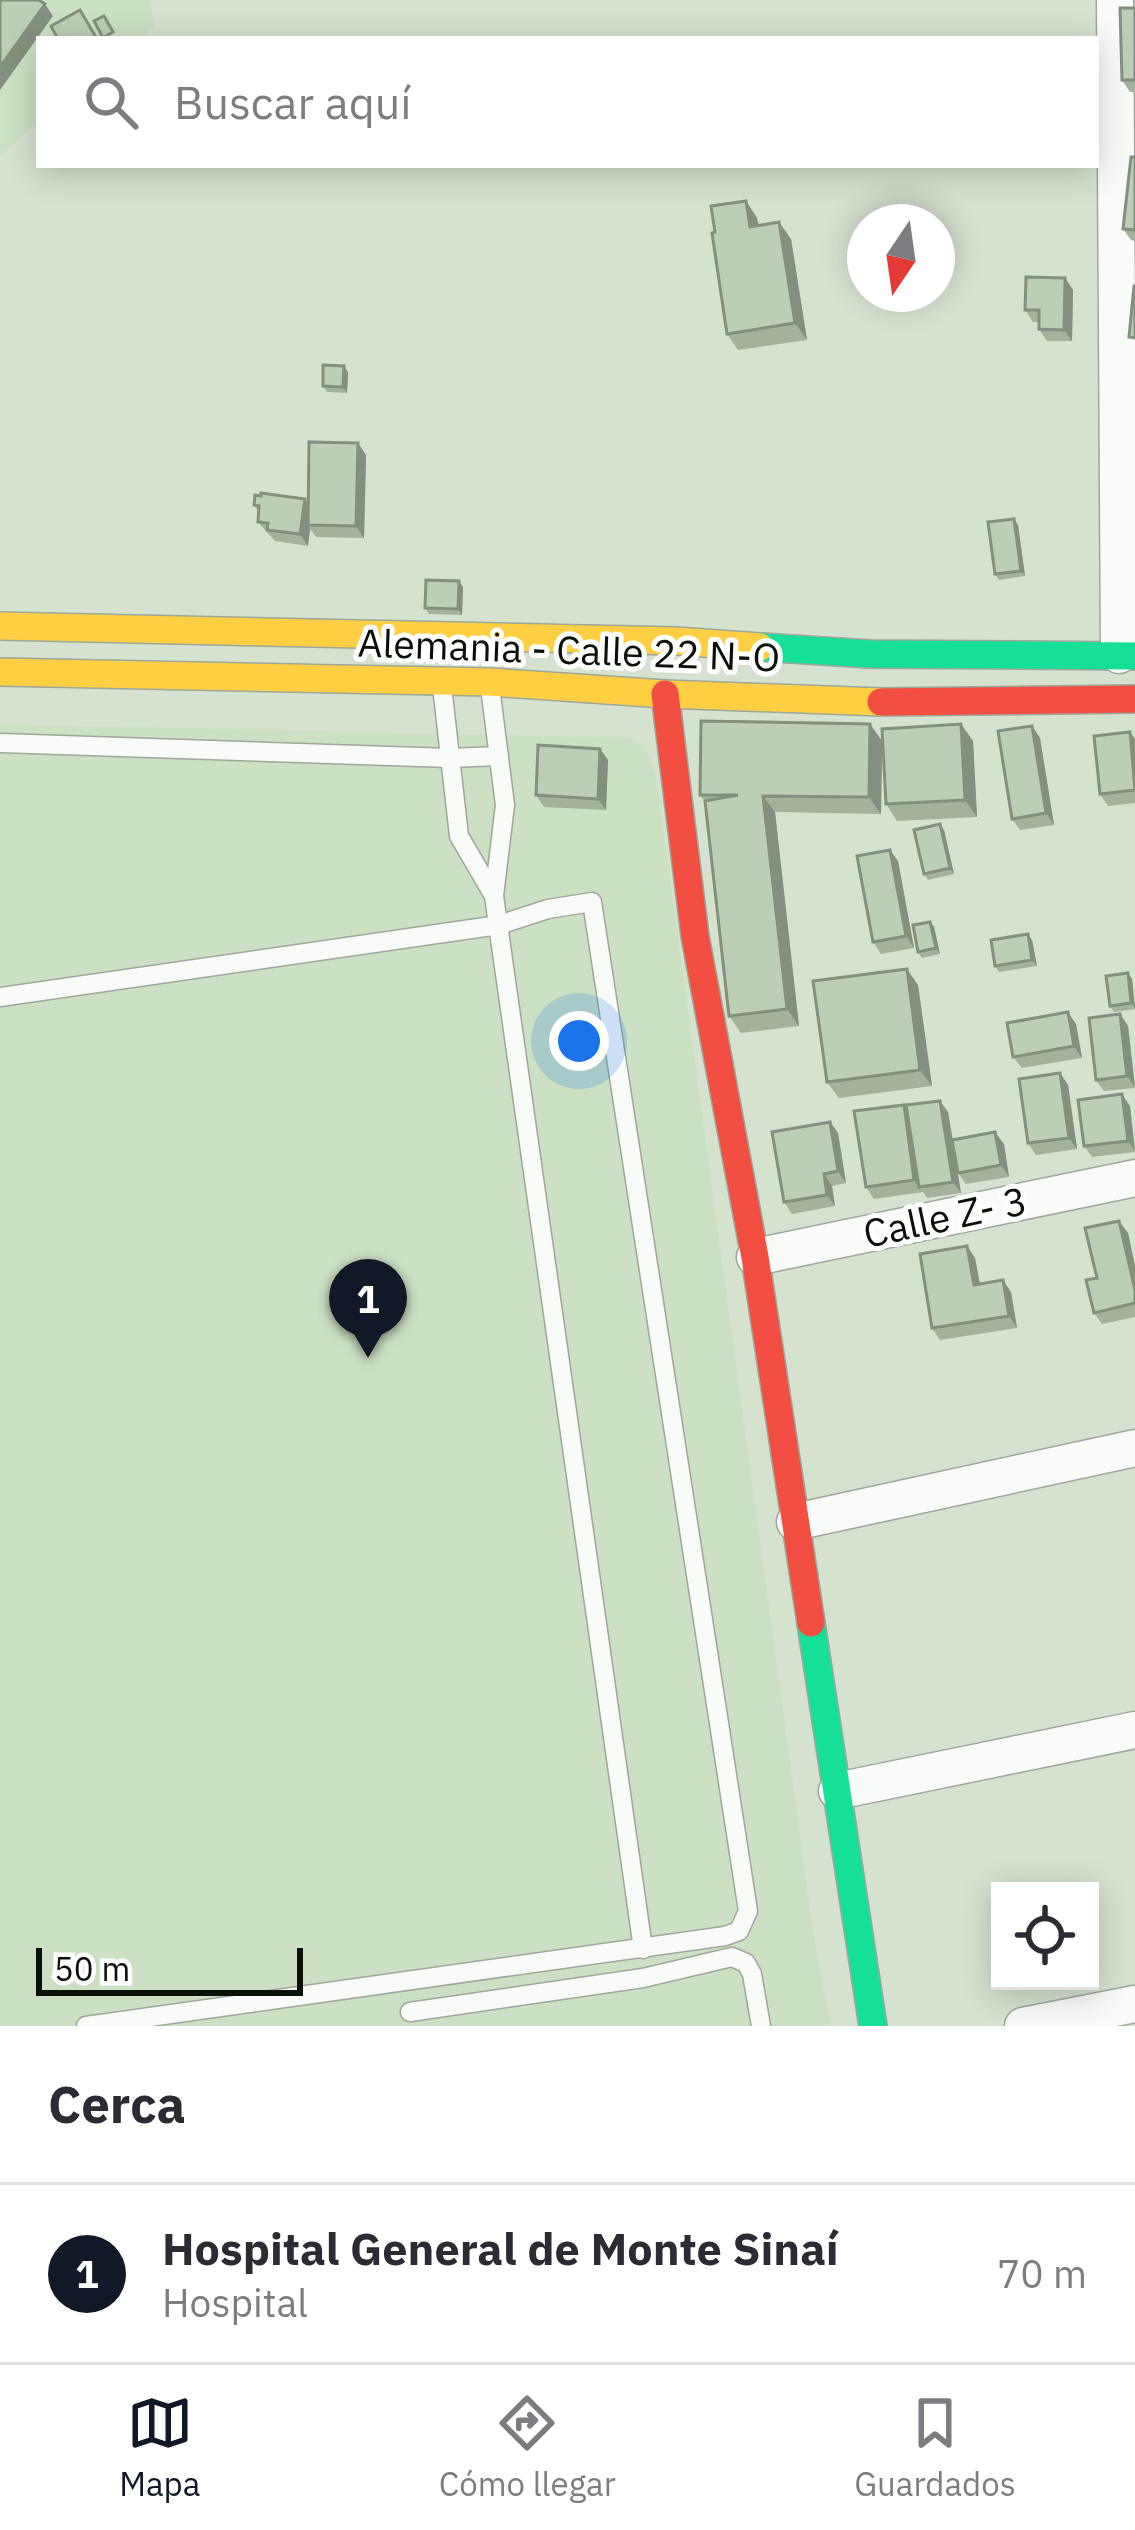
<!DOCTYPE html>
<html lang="es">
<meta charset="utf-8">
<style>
body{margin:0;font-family:"IBM Plex Sans",sans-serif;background:#f2f2f3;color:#2b2b33}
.controls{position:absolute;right:36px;bottom:36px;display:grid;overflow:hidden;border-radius:0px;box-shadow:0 6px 30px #0003}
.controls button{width:108px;height:108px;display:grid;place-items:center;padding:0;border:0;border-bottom:3px solid #e1e1e2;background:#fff;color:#2b2b33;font:60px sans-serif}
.compass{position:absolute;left:847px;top:204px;width:108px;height:108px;border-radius:50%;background:#fff;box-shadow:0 6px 30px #0003;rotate:193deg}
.scale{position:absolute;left:36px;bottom:30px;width:267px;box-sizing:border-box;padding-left:12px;border:6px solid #0a1107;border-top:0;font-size:33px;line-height:42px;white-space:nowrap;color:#0a1107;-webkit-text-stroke:9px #fff;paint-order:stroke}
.you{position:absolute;left:579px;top:1041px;width:42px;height:42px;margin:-30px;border:9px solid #fff;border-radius:50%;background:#1a73e8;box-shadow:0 0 0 18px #1a73e833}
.badge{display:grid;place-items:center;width:78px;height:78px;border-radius:50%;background:#111827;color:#fff;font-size:39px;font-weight:700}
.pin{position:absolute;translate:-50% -99px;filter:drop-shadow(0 3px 6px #0008)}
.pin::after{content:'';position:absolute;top:63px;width:42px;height:36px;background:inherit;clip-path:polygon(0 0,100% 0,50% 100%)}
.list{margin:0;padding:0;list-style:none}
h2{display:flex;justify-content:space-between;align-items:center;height:156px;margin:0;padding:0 48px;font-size:51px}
h2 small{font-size:39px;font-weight:400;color:#7c7c81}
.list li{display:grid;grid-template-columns:78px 1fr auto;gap:36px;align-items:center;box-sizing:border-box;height:180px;padding:0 48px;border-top:3px solid #e1e1e2}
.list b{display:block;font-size:45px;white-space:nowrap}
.list p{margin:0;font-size:39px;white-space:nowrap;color:#7c7c81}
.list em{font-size:39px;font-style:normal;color:#7c7c81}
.icon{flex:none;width:66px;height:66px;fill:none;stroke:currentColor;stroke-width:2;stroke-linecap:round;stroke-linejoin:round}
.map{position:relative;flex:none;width:1135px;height:2026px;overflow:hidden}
.search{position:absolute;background:#fff;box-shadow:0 6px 30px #0003;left:36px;right:36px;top:36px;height:132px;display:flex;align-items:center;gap:30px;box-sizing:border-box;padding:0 42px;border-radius:0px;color:#7c7c81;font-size:45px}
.sheet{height:336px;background:#fff}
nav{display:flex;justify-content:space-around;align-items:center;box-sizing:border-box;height:168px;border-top:3px solid #e1e1e2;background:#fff;font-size:33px;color:#7c7c81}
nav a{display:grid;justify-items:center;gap:6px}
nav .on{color:#111827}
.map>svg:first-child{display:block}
</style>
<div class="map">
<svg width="1135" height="2026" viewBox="0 0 1135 2026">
<rect width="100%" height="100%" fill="#d6e2d0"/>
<g fill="#cce0c3">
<polygon points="0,0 149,0 155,26 139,39 39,39 39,122 0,155"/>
<polygon points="0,724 629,738 641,745 650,757 656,776 814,1939 831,2026 0,2026"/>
</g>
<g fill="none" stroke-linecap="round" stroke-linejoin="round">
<g stroke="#9ea79a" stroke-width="21">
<g id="lane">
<polyline points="442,686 459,836 494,896"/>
<polyline points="490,687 505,805 494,896 643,1949"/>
<polyline points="0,743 450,758 499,756"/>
<polyline points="0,997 499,925 548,909 592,902 748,1911 739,1931 725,1936 86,2026"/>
<polyline points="410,2012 643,1978 732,1957 746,1963 752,1974 761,2026"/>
</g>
</g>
<g stroke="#9ea79a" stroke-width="39">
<g id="street">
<polyline points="1115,0 1119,655"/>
<polyline points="755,1257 1135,1178"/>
<polyline points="795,1522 1135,1448"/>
<polyline points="837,1791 1135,1730"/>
<polyline points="1023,2026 1135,2004"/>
</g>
</g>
<g stroke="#9ea79a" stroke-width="30">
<g id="fast">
<polyline points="760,647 870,654 1135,656"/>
<polyline points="811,1623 873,2026"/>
</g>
</g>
<g stroke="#9ea79a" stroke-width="30">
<g id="slow">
<polyline points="0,626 676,641 760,647"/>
<polyline points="0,672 490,682 665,694 881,702"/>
</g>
</g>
<g stroke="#9ea79a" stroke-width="30">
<g id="jam">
<polyline points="665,694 695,936 755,1257 811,1623"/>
<polyline points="881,702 1135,699"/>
</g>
</g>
<use href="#lane" stroke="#f9fbf8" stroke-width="18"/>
<use href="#street" stroke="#f9fbf8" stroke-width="36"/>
<use href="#fast" stroke="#16e098" stroke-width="27"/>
<use href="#slow" stroke="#ffcf43" stroke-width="27"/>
<use href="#jam" stroke="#f24e42" stroke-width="27"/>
</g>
<g fill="#a3b19d">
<polygon points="1135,0 1135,92 1130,92 1122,80"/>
<polygon points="1135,157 1135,241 1131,240 1123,229"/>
<polygon points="746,201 757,218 759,225 791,239 807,340 738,350 727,334 715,232"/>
<polygon points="1065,278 1073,290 1072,341 1047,341 1039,329 1039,322 1033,322 1025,310"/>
<polygon points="348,372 347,393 327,392 323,386"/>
<polygon points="366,455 364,538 316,537 310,529 308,546 275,541 258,522 259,512 254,505 308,503"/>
<polygon points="1014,519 1018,525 1025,576 999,580 995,574"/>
<polygon points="463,587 462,615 429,614 425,608"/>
<polygon points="870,724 882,741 881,814 775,812 799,1026 741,1033 729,1016 705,802 700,795"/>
<polygon points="961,724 973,741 977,817 897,821 886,804"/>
<polygon points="1032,726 1040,738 1054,825 1020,830 1012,819"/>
<polygon points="1135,739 1135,803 1108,806 1100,794"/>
<polygon points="600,749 608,760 606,810 544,807 536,795"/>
<polygon points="944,830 954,874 928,880 924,874"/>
<polygon points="898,861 914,948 881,954 873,942"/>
<polygon points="930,922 934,927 940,954 922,958 918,952"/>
<polygon points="1032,940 1037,966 999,972 995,966"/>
<polygon points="1128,973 1132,979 1135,1009 1114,1012 1110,1006"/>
<polygon points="918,985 932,1086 839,1098 827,1082"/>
<polygon points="1120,1014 1128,1026 1135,1088 1104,1091 1096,1080"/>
<polygon points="1076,1024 1082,1058 1022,1068 1013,1057"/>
<polygon points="1060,1073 1068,1085 1077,1149 1036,1155 1028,1143"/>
<polygon points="904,1105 907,1109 948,1112 953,1140 1004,1144 1009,1177 966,1184 958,1173 956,1163 961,1193 927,1198 923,1192 874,1199 866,1187"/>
<polygon points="1130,1106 1135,1152 1092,1157 1084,1146"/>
<polygon points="830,1122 838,1133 846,1183 832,1186 835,1206 792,1214 784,1202"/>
<polygon points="1128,1233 1135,1266 1135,1317 1102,1324 1094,1313 1097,1278"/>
<polygon points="967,1246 975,1258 980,1284 1011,1292 1017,1328 940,1340 932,1328"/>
</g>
<g fill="#84907f">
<polygon points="45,4 53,16 0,90 0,67"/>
<polygon points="746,201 757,218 761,244 750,227"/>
<polygon points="779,222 791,239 807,340 795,323"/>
<polygon points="1065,278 1073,290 1072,341 1064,330"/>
<polygon points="344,366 348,372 347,393 343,387"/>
<polygon points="358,443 366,455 364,538 356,526"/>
<polygon points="305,499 313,510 308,525 310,529 308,546 300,534"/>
<polygon points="1014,519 1018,525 1025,576 1021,571"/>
<polygon points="459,581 463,587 462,615 458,609"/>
<polygon points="870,724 882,741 881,814 869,797"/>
<polygon points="961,724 973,741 977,817 965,800"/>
<polygon points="1032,726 1040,738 1054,825 1046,813"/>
<polygon points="1130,732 1135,739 1135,780"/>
<polygon points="600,749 608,760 606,810 598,799"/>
<polygon points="763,796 775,812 799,1026 787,1009"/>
<polygon points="940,824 944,830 954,874 950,868"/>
<polygon points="890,850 898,861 914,948 906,936"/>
<polygon points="930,922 934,927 940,954 936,948"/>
<polygon points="1028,934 1032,940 1037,966 1032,960"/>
<polygon points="907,969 918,985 932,1086 920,1070"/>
<polygon points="1128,973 1132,979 1135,1008 1131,1003"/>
<polygon points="1068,1012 1076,1024 1082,1058 1074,1046"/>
<polygon points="1120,1014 1128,1026 1135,1087 1127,1076"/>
<polygon points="1060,1073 1068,1085 1077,1149 1069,1138"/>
<polygon points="1122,1094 1130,1106 1135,1151 1128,1141"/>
<polygon points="940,1101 948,1112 961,1193 953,1182"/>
<polygon points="904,1105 912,1116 919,1187 923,1192 914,1180"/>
<polygon points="830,1122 838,1133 846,1183 838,1171"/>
<polygon points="995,1132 1004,1144 1009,1177 1001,1165"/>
<polygon points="824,1174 832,1186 835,1206 827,1195"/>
<polygon points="1119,1221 1128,1233 1135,1266 1135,1290"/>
<polygon points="967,1246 975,1258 982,1296 974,1285"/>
<polygon points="1003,1280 1011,1292 1017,1328 1009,1316"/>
</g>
<g fill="#bdceb6" stroke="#84907f" stroke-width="3">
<polygon points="0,0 39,0 45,4 0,67"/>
<polygon points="1120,8 1135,8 1135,80 1122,80"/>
<polygon points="80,10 97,39 58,39 51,26"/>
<polygon points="104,16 113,32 103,38 94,21"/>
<polygon points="1131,157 1135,157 1135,230 1123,229"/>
<polygon points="746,201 750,227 779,222 795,323 727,334 712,233 715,232 711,206"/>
<polygon points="1026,277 1065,278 1064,330 1039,329 1039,310 1025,310"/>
<polygon points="1134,286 1135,286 1135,338 1129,337"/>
<polygon points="323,365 344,366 343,387 323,386"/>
<polygon points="309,442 358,443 356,526 308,525"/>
<polygon points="261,493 305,499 300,534 267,530 268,523 258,522 259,506 254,505 255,495 261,496"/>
<polygon points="1014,519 1021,571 995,574 988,522"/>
<polygon points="426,580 459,581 458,609 425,608"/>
<polygon points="701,721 870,724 869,797 763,796 787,1009 729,1016 705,801 738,795 700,795"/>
<polygon points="961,724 965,800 886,804 882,729"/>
<polygon points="1032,726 1046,813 1012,819 998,731"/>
<polygon points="1130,732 1135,790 1100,794 1094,736"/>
<polygon points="538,745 600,749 598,799 536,795"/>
<polygon points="940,824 950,868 924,874 914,830"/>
<polygon points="890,850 906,936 873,942 857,856"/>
<polygon points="930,922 936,948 918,952 913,925"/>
<polygon points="1028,934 1032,960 995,966 991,940"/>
<polygon points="907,969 920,1070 827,1082 813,981"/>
<polygon points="1128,973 1131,1003 1110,1006 1106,976"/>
<polygon points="1068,1012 1074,1046 1013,1057 1007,1023"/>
<polygon points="1120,1014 1127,1076 1096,1080 1089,1018"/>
<polygon points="1060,1073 1069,1138 1028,1143 1019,1079"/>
<polygon points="1122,1094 1128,1141 1084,1146 1078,1100"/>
<polygon points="940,1101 953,1182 919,1187 906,1105"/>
<polygon points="904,1105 914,1180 866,1187 854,1111"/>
<polygon points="830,1122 838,1171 824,1174 827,1195 784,1202 772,1132"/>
<polygon points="995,1132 1001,1165 958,1173 952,1140"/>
<polygon points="1119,1221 1135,1290 1135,1303 1094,1313 1086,1280 1097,1278 1085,1228"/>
<polygon points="967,1246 974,1285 1003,1280 1009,1316 932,1328 920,1254"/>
</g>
<g text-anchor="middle" stroke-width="10" stroke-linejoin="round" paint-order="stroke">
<g font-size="39" fill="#0a1107" stroke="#fff">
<text transform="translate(569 650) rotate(2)" y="14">Alemania - Calle 22 N-O</text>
<text transform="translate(945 1217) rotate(-12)" y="14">Calle Z- 3</text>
</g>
</g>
</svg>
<div class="controls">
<button><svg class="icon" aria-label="locate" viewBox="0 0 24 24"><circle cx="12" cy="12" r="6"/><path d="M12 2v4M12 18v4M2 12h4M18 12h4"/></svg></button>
</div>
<svg class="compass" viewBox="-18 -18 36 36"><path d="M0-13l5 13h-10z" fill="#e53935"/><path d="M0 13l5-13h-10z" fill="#7c7c81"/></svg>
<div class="scale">50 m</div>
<div class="you"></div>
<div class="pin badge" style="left:368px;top:1358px">1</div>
<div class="search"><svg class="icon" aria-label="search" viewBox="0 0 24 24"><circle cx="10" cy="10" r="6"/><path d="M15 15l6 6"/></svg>Buscar aquí</div>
</div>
<section class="sheet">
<h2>Cerca<small></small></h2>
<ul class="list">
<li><span class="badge">1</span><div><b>Hospital General de Monte Sinaí</b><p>Hospital</p></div><em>70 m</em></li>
</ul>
</section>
<nav>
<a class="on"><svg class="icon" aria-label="map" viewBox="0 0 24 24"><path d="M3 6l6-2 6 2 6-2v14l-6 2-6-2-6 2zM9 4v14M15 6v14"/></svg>Mapa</a>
<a><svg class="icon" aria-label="directions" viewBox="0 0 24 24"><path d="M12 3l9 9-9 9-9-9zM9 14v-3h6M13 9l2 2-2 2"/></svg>Cómo llegar</a>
<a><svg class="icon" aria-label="saved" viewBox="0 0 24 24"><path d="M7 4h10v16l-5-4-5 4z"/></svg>Guardados</a>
</nav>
